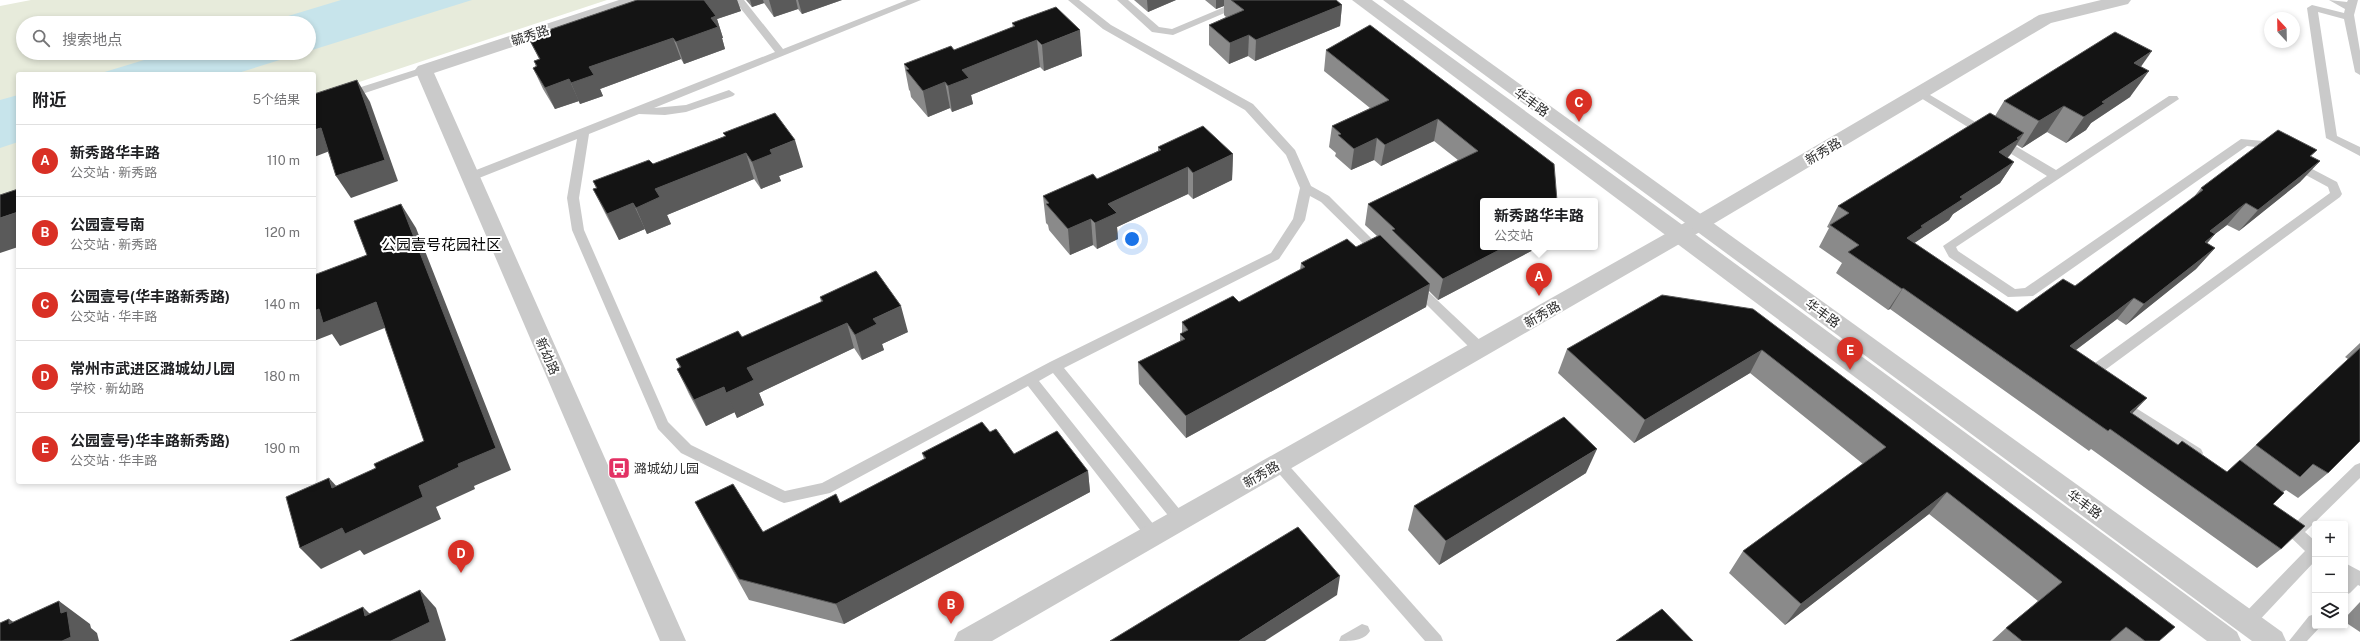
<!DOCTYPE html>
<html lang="zh">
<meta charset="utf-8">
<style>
body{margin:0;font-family:"Public Sans","Noto Sans SC",sans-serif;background:#f2f2f2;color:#202124}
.controls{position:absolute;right:12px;bottom:12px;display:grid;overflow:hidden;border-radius:4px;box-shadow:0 2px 6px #0003}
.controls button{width:36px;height:36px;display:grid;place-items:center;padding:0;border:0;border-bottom:1px solid #e0e0e0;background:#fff;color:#202124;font:20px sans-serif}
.compass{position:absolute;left:2264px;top:12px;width:36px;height:36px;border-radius:50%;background:#fff;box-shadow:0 2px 6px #0003;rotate:338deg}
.you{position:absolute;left:1132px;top:239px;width:14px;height:14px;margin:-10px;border:3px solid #fff;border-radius:50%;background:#1a73e8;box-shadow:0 0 0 6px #1a73e833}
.badge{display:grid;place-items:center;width:26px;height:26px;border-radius:50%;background:#d93025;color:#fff;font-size:13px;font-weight:700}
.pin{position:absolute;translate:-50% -33px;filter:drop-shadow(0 1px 2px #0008)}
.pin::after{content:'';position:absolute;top:21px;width:14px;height:12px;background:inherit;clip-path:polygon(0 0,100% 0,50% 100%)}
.popup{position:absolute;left:1480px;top:198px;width:118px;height:52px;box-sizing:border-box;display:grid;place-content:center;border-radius:4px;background:#fff;filter:drop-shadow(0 1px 3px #0005);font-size:13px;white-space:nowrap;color:#757577}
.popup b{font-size:15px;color:#202124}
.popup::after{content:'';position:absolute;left:50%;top:100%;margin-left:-8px;border:8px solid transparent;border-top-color:#fff}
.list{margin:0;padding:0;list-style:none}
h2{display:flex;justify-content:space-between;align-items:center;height:52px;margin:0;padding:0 16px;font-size:17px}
h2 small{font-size:13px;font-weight:400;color:#757577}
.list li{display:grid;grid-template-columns:26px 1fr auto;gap:12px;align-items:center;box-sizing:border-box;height:72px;padding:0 16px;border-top:1px solid #e0e0e0}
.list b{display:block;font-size:15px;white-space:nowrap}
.list p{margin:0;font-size:13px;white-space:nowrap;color:#757577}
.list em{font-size:13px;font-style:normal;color:#757577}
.icon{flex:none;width:22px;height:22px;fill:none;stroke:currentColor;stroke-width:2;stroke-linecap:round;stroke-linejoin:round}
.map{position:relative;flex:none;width:2360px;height:641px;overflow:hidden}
.search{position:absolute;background:#fff;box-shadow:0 2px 6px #0003;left:16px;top:16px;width:300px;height:44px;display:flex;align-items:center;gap:10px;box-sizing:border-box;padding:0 14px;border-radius:22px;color:#757577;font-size:15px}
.panel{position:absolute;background:#fff;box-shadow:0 2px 6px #0003;left:16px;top:72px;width:300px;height:412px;border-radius:4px}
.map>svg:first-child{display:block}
</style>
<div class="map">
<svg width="2360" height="641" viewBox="0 0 2360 641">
<rect width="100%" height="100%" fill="#fff"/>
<path fill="#e7ebdb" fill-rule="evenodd" d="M 31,0 L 607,0 L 314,97 L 314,74 L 18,74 L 18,193 L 0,199 L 0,6 ZM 23,23 L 309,23 L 309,53 L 23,53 Z"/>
<g fill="#c7e4eb">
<polygon points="341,0 472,0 309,51 309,23 265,23"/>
<polygon points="167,53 302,53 235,74 98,74"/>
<polygon points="18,95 18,142 0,148 0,100"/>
</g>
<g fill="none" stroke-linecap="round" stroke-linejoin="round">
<g fill="#cacaca" fill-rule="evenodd">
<polygon points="734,0 744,0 783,49 907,0 921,0 654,108 686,105 729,90 735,94 733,96 686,112 665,115 639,114 589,134 579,198 584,230 668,422 691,445 785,491 822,483 1050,362 1271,253 1293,219 1300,188 1286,155 1245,110 1103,29 1068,0 1079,0 1111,25 1253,104 1295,150 1311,186 1329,196 1387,254 1381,258 1377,257 1321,202 1310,196 1305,220 1279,259 1064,368 1185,516 1187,520 1185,524 1180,526 1175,524 1053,373 1039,381 1158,530 1160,535 1158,540 1153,541 1148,540 1028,386 830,493 784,503 779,501 681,453 658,429 572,230 567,198 577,139 474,180 470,181 464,177 466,174 775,52"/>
<polygon points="1117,0 1128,0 1159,27 1172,29 1241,0 1255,0 1173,35 1152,32"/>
<polygon points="2329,0 2347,2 2348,0 2358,0 2354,15 2360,51 2360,75 2355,72 2344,19 2318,12 2337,136 2360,147 2360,156 2326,138 2307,8 2312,5 2344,13 2345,9"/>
<polygon points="424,67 428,68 428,72 314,110 314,102"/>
<polygon points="1920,89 2056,170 2169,96 2177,96 2179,99 1956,247 1958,251 2015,289 2025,288 2241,139 2263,141 2280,152 2274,156 2256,147 2247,146 2033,296 2008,297 1949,257 1943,246 2047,176 1916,95 1915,93"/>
<polygon points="2295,160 2337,182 2342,194 2340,197 2101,373 2105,380 2103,384 2093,384 2086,372 2088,368 2330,193 2328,187 2291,167 2289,164 2291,161"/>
<polygon points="1416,282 1420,284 1485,345 1487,349 1485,353 1475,353 1412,290 1410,287 1412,284"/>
<polygon points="2120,398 2201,449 2203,453 2201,457 2196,459 2191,457 2115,407 2113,403 2115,399"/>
<polygon points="1279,458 1284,460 1441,636 1443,641 1425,641 1274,468 1272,464 1274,460"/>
<polygon points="2360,463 2360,478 2305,532 2315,541 2315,561 2253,627 2247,629 2241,627 2239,622 2241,617 2305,551 2279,526 2277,522 2279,518 2284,516 2295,523 2355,465"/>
<polygon points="2345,563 2360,571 2360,586 2358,585 2350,593 2345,595"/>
<polygon points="2315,614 2315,626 2321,626 2307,641 2289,641 2309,616"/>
<path d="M 1362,624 L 1368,626 L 1370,631 C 1364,641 1351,641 1339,641 L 1341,636 Z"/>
</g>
<g fill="#cacaca" fill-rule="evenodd">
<polygon points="619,0 645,0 642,4 434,73 686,641 660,641 415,70 418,66"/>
<polygon points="2101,0 2131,0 2128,4 2051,23 1688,239 992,641 954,641 958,632 1674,229 2039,15"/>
</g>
<g fill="#cacaca" fill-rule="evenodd">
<polygon points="1352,0 1372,0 1688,229 2237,632 2241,641 2207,641"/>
<polygon points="1383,0 1403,0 2282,632 2286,641 2252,641"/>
</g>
</g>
<g fill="#8a8a8a">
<polygon points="637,0 737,0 741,11 717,19 723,38 722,38 725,49 684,64 681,59 600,89 603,96 580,104 579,101 555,109 543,89 533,68 536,67 534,61 539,59 528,37"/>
<polygon points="746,0 842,0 802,14 798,9 774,17 764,3 752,7"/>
<polygon points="1134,0 1176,0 1148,12"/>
<polygon points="1205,0 1336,0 1342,5 1340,26 1255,61 1248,56 1229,64 1209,45 1209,25 1226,17 1224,15 1224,6 1216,9"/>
<polygon points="1012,23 1082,56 1044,71 1040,67 971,95 973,104 952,112 950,108 928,117 911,97 910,91 909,90 904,64 954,50 1013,27"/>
<polygon points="1326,50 1554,164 1483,247 1539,247 1438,300 1429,291 1426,307 1186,438 1139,384 1138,362 1180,341 1180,334 1182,333 1182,322 1239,302 1300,270 1301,263 1356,247 1377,236 1365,225 1368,204 1458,160 1434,141 1381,166 1374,160 1351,170 1335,156 1336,153 1329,147 1332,126 1370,108 1324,71"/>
<polygon points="2141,67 2130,97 2091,123 2086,130 2066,143 2047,132 2022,148 2017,145 2010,155 2007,158 2014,162 2000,183 1953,214 1949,220 1914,243 2017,312 2075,286 2193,198 2201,188 2317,150 2311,156 2320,161 2300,182 2239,231 2227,225 2215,234 2207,243 2215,248 2196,269 2126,325 2117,319 2076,350 2132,414 2178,445 2227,472 2348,359 2345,357 2360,343 2360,441 2328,473 2298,498 2286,490 2283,492 2273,504 2281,549 2257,568 2091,449 2089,451 1890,309 1888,310 1836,273 1842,263 1819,247 1829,228 1827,227 1838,206 1995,116 2004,101"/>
<polygon points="723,133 803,167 779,176 781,181 761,189 754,179 667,215 671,224 647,234 645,229 619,240 606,215 593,189 596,188 593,181 653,164 725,136"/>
<polygon points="1158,147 1233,154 1232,180 1193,199 1188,194 1117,227 1118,239 1097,249 1093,245 1070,255 1049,230 1048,225 1046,223 1043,196 1097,179 1158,151"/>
<polygon points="820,297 908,332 882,344 884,350 862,360 854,348 759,393 764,405 737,418 735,412 706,426 689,394 677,369 680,368 676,359 742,337 821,302"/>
<polygon points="1753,309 2159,641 1992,641 2006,628 2038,601 1929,514 1785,625 1729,573 1743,551 1863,464 1750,373 1634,443 1558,373 1567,349"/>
<polygon points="990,432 1014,454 1088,471 1090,492 844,624 749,600 706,523 695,502 763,532 840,503 924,459 922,453"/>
<polygon points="1586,473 1439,565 1408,530 1414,506"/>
<polygon points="2360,602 2360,632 2345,622 2345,618"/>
</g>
<g fill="#5a5a5a">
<polygon points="704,0 737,0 741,11 717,19 723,38 722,38 725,49 684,64 676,42"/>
<polygon points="750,0 763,0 764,3 752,7"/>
<polygon points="769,0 796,0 798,9 774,17"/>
<polygon points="798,0 842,0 802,14"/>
<polygon points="1147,0 1176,0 1148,12"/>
<polygon points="1216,0 1224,0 1224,6 1216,9"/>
<polygon points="1342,5 1340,26 1255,61 1256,40"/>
<polygon points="1080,30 1082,56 1044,71 1042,45"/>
<polygon points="1249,35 1248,56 1229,64 1230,43"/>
<polygon points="673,38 681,59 600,89 603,96 580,104 571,83 589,67"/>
<polygon points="1037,40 1040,67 971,95 973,104 952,112 948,86 962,70"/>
<polygon points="2152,51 2133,78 2134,63"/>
<polygon points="2149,71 2130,97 2091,123 2086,130 2066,143 2084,117 2102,102"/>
<polygon points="569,79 579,101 555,109 545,88"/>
<polygon points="357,80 370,102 398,181 351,198 336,176"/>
<polygon points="945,82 950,108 928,117 923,91"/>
<polygon points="2064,106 2047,132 2022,148 2039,121"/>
<polygon points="1438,119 1434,141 1381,166 1385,145"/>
<polygon points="321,128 335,149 314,157 314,130"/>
<polygon points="2024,133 2010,155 2009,156 2005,161 1999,152 2017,138"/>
<polygon points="1377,138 1374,160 1351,170 1354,149"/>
<polygon points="795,140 803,167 779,176 781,181 761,189 752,162 770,150"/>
<polygon points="746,153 754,179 667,215 671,224 647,234 636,208 655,189"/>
<polygon points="1233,154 1232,180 1193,199 1193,173"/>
<polygon points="2320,161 2300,182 2239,231 2258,210"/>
<polygon points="2014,162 2000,183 1953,214 1949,220 1913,244 1907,238 1921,226 1960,197"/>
<polygon points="1188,167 1188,194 1117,227 1118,239 1097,249 1095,223 1108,204"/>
<polygon points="633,203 645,229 619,240 607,214"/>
<polygon points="2246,203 2227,225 2215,234 2197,255 2210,231"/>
<polygon points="401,204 416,228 511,470 474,486 475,489 436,507 441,519 364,555 360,550 321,569 300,548 419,486 458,464"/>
<polygon points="18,212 18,247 0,253 0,218"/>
<polygon points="1091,219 1093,245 1070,255 1068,229"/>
<polygon points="1505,247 1539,247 1438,300 1443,279"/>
<polygon points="2215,248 2196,269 2126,325 2144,304"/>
<polygon points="1430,284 1426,307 1186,438 1186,416"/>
<polygon points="1903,288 1890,309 1888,310 1902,289"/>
<polygon points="2134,298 2117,319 2053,367 2070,346"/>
<polygon points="376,302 392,325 340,346 332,334 314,341 314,311 319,309"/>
<polygon points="901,306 908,332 882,344 884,350 862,360 855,335 873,319"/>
<polygon points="847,323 854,348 759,393 764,405 737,418 726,393 747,368"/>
<polygon points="1762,350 1750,373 1634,443 1645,420"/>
<polygon points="724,387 735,412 706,426 694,400"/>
<polygon points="2147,398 2128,418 2130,412"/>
<polygon points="1597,449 1586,473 1439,565 1446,541"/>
<polygon points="1088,471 1090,492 844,624 836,604"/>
<polygon points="329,478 349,500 332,488"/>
<polygon points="1947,492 1929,514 1785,625 1801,604"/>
<polygon points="1340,576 1337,595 1265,641 1239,641"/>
<polygon points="420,590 436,608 446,640 445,641 391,641"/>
<polygon points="59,601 90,624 91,628 97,633 99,641 62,641 61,613"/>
<polygon points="363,607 381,625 365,616"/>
<polygon points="9,619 41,641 9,624"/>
</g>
<g fill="#141414" stroke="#5a5a5a">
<polygon points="637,0 704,0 716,16 711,18 718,27 676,42 673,38 589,67 594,75 571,83 569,79 545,88 533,68 537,66 534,61 540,59 528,37"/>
<polygon points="1231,0 1336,0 1342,5 1256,40 1249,35 1230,43 1209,25 1244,10"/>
<polygon points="1056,7 1080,30 1042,45 1037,40 962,70 969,78 948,86 945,82 923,91 906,70 909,69 904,64 951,46 954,50 1015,26 1012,23"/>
<polygon points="1370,25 1554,164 1557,201 1483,201 1483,247 1505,247 1443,279 1392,230 1395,229 1368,204 1478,151 1438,119 1385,145 1377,138 1354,149 1338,135 1341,134 1332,126 1389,100 1326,50"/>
<polygon points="2115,32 2152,51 2134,63 2149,71 2102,102 2105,103 2084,117 2064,106 2039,121 2004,101"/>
<polygon points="357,80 385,160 336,176 321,128 314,130 314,94"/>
<polygon points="775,113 795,140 770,150 772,154 752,162 746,153 655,189 660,197 636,208 633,203 607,214 593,189 597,188 593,181 649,160 653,164 726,136 723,133"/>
<polygon points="1990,113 2024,133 2017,138 2019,139 1999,152 2014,162 1960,197 1963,199 1921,226 1923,227 1907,238 2017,312 2063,279 2075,286 2203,190 2201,188 2278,130 2317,150 2310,156 2320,161 2258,210 2246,203 2210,231 2215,234 2205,242 2215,248 2144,304 2134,298 2070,346 2147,398 2130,412 2178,445 2182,441 2227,472 2240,460 2284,493 2273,504 2305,526 2281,549 2110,429 2108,431 1903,288 1902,289 1848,252 1859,245 1830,225 1849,213 1838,206"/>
<polygon points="1203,126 1233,154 1193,173 1188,167 1108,204 1117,213 1095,223 1091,219 1068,229 1046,204 1049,203 1043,196 1093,174 1097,179 1161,150 1158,147"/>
<polygon points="18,189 18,212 0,218 0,195"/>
<polygon points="401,204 496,448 458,464 459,467 419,486 423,497 345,534 342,528 300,548 286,497 329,478 332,488 376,468 374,464 424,441 376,302 323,323 319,309 314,311 314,275 367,255 354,221"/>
<polygon points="1380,235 1430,284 1186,416 1138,362 1185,339 1180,334 1188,330 1182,322 1233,296 1239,302 1305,267 1301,263 1347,239 1356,247"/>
<polygon points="876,271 901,306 873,319 877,324 855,335 847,323 747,368 754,380 726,393 724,387 694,400 677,369 681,367 676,359 738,331 742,337 823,301 820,297"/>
<polygon points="1662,295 1753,309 2175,627 2159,641 2145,641 2126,627 2110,641 2022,641 2006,628 2062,582 1947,492 1801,604 1743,551 1886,447 1762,350 1645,420 1567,349"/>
<polygon points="2360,348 2360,441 2328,473 2313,464 2300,477 2256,445"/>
<polygon points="1564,417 1597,449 1446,541 1414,506"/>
<polygon points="982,422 990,432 996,429 1014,454 1057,431 1088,471 836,604 739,579 695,502 733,484 763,532 836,494 840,503 926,458 922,453"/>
<polygon points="1298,527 1340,576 1239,641 1110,641"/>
<polygon points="420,590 430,622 391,641 290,641 363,607 365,616"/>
<polygon points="59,601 61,613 67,611 71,637 62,641 0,641 0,623 9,619 9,624"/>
<polygon points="1662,609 1693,641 1616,641"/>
</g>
<defs>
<g id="bus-square" transform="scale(1.15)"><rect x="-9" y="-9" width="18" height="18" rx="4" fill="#e33164" stroke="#fff"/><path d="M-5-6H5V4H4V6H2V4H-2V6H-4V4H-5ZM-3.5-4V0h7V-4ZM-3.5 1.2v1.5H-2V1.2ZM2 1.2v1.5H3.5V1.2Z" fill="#fff"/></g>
</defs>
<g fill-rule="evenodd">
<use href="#bus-square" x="619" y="468"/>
</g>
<g text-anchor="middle" stroke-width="4" stroke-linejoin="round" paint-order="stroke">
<g font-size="13" fill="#2d2d2d" stroke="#fff">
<text transform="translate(530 35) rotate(-18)" y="5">毓秀路</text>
<text transform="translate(1532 102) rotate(36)" y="5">华丰路</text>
<text transform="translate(1823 151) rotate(-31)" y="5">新秀路</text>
<text transform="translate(1823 313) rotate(36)" y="5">华丰路</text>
<text transform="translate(1542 314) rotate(-30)" y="5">新秀路</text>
<text transform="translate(548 356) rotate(66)" y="5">新幼路</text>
<text transform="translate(1261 474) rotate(-30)" y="5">新秀路</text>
<text transform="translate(2085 504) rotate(36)" y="5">华丰路</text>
</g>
<g font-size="13" fill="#2d2d2d" stroke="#fff" text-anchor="start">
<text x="634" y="473">潞城幼儿园</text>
</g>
<g font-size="15" fill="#000" stroke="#fff">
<text x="441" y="250">公园壹号花园社区</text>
</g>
</g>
</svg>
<div class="controls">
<button>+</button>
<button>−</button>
<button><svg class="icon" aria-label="layers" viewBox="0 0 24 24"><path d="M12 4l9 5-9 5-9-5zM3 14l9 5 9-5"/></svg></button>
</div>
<svg class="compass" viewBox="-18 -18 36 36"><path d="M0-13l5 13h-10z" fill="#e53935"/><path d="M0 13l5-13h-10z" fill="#757577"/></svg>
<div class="you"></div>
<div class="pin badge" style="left:1539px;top:296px">A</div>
<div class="popup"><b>新秀路华丰路</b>公交站</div>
<div class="pin badge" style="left:951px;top:624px">B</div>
<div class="pin badge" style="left:1579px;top:122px">C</div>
<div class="pin badge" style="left:461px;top:573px">D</div>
<div class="pin badge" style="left:1850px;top:370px">E</div>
<div class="search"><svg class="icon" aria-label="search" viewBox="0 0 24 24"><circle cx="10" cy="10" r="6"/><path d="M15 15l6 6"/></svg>搜索地点</div>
<section class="panel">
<h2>附近<small>5个结果</small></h2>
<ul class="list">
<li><span class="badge">A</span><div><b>新秀路华丰路</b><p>公交站 · 新秀路</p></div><em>110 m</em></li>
<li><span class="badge">B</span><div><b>公园壹号南</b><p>公交站 · 新秀路</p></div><em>120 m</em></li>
<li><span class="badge">C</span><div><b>公园壹号(华丰路新秀路)</b><p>公交站 · 华丰路</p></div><em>140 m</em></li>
<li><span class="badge">D</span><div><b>常州市武进区潞城幼儿园</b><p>学校 · 新幼路</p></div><em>180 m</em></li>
<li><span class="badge">E</span><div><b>公园壹号)华丰路新秀路)</b><p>公交站 · 华丰路</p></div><em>190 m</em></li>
</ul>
</section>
</div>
